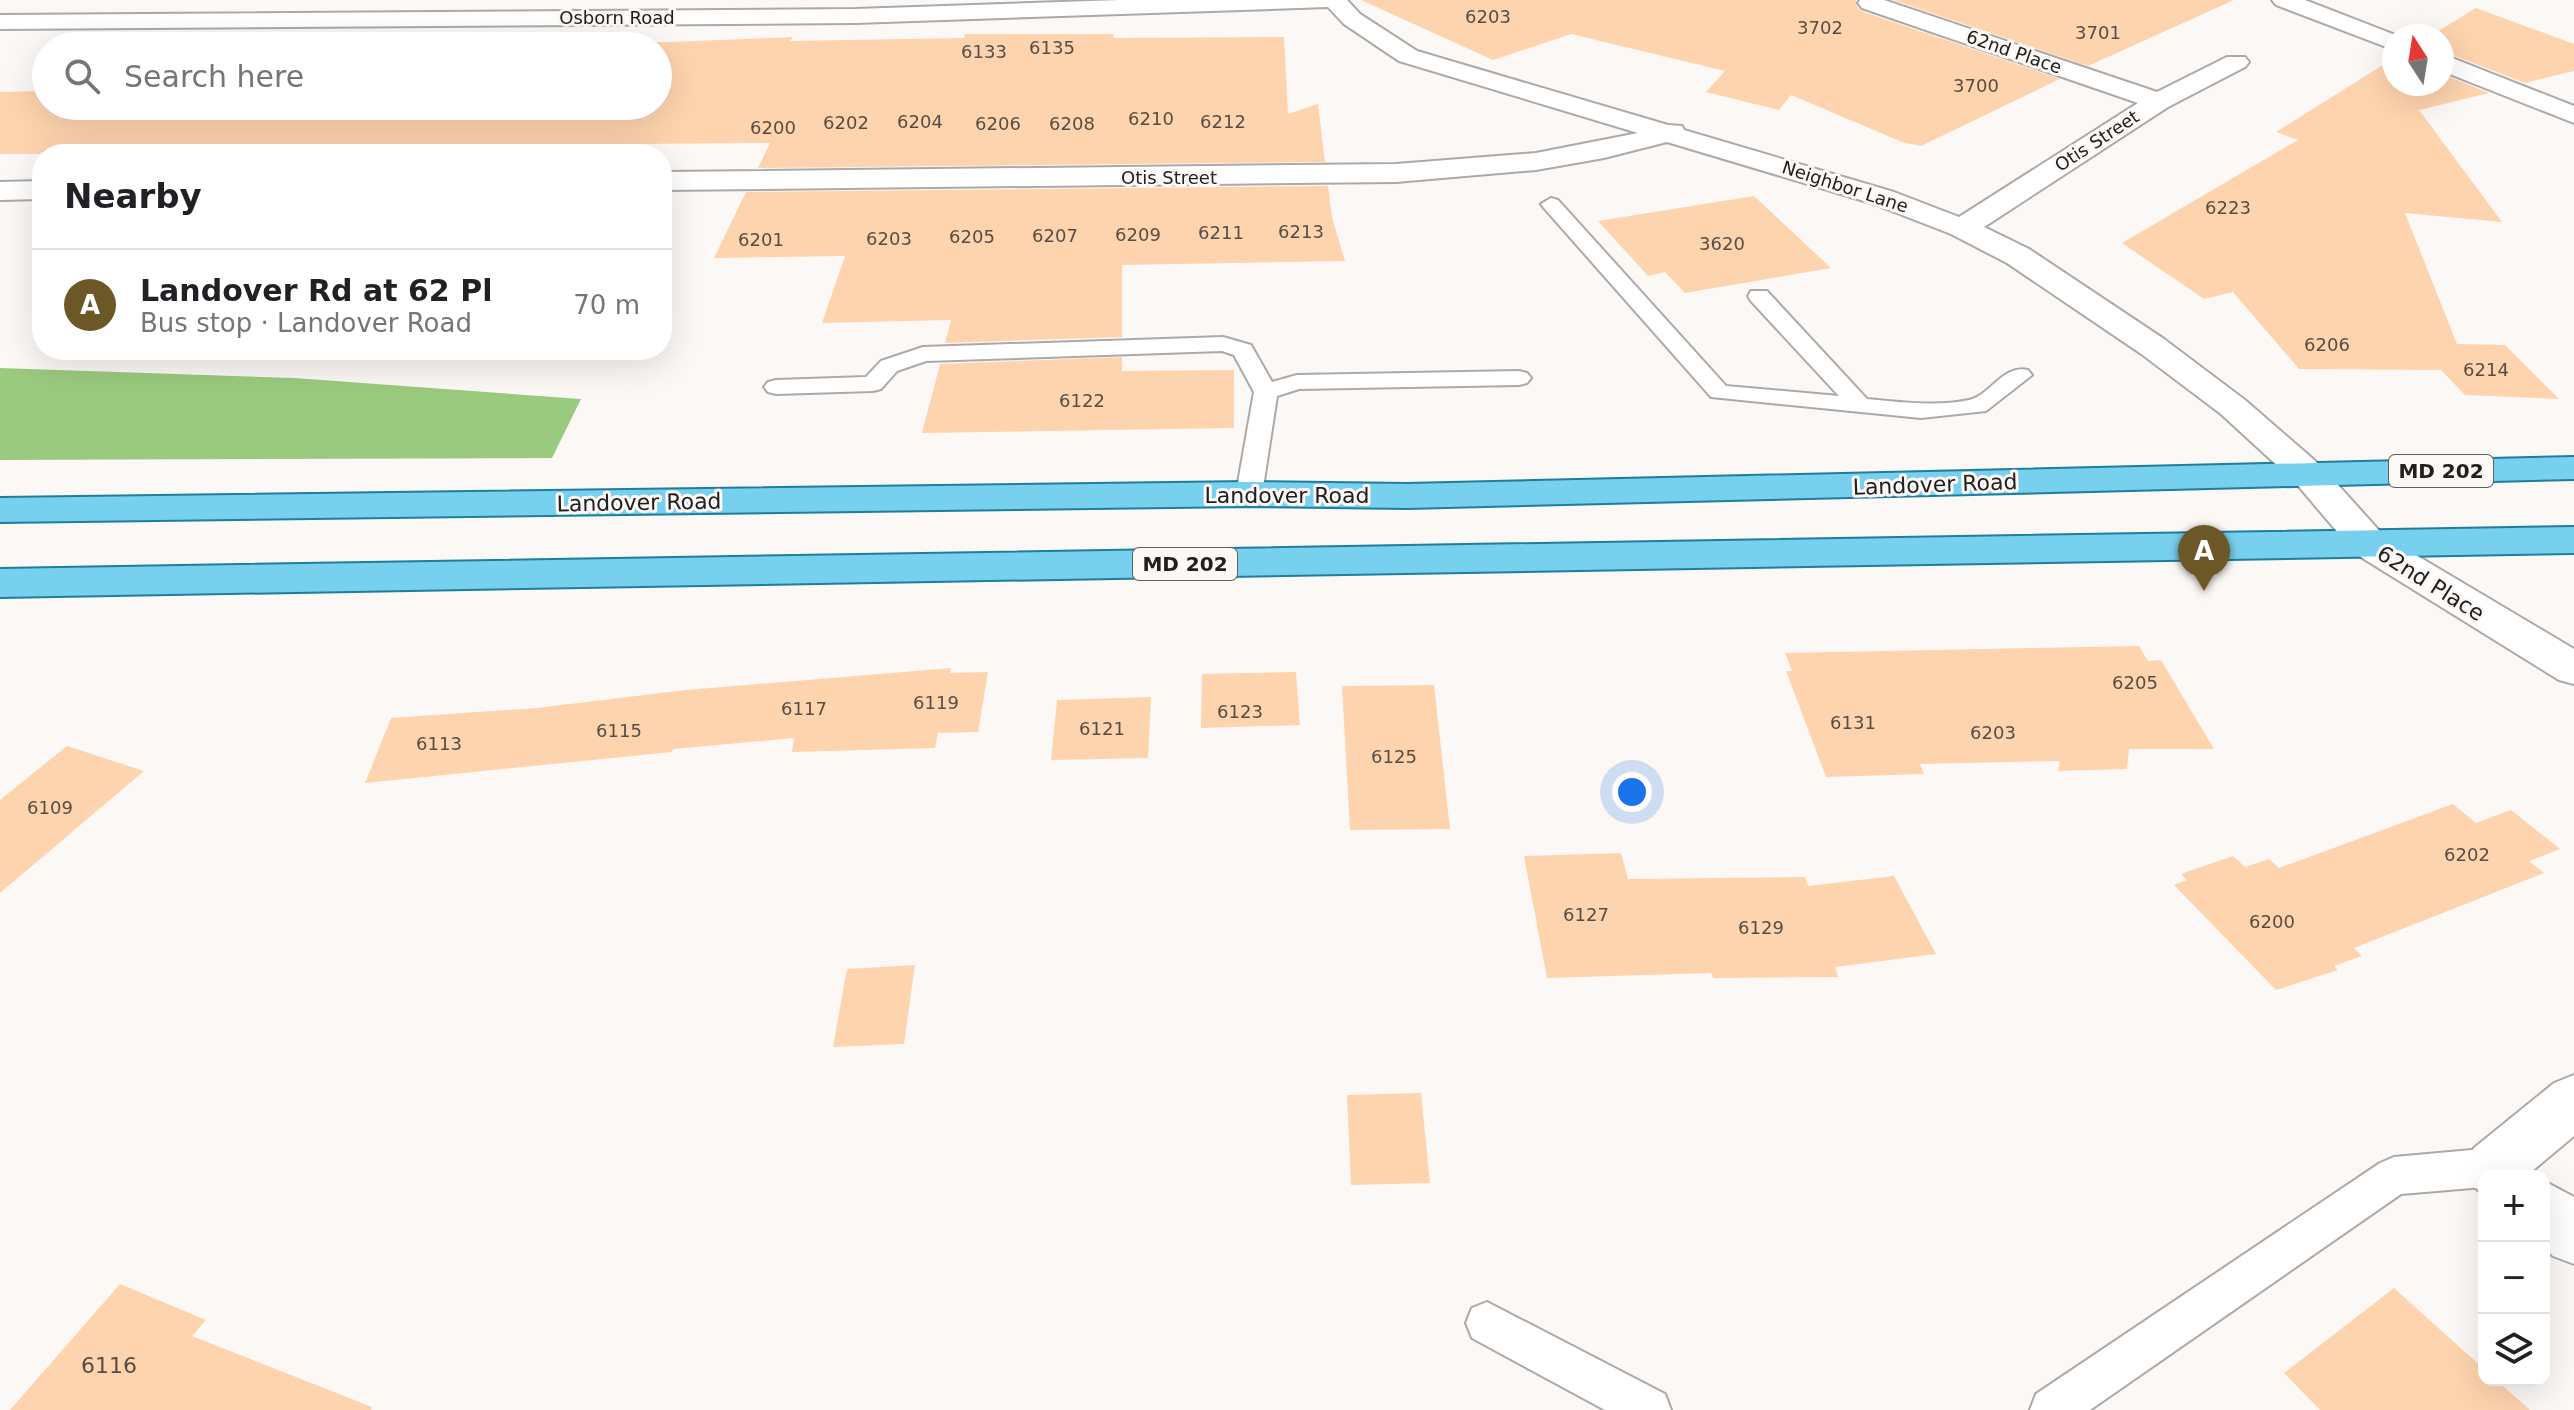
<!DOCTYPE html>
<meta charset="utf-8">
<style>
body{margin:0;font-family:"DejaVu Sans",sans-serif;background:#f2f2f2;color:#202124}
.controls{position:absolute;right:24px;bottom:24px;display:grid;overflow:hidden;border-radius:16px;box-shadow:0 8px 32px #0002}
.controls button{width:72px;height:72px;display:grid;place-items:center;padding:0;border:0;border-bottom:2px solid #e0e0e0;background:#fff;color:#202124;font:40px sans-serif}
.compass{position:absolute;left:2382px;top:24px;width:72px;height:72px;border-radius:50%;background:#fff;box-shadow:0 8px 32px #0002;rotate:348deg}
.you{position:absolute;left:1632px;top:792px;width:28px;height:28px;margin:-20px;border:6px solid #fff;border-radius:50%;background:#1a73e8;box-shadow:0 0 0 12px #1a73e833}
.badge{display:grid;place-items:center;width:52px;height:52px;border-radius:50%;background:#6c5827;color:#fff;font-size:26px;font-weight:700}
.pin{position:absolute;translate:-50% -66px;filter:drop-shadow(0 2px 4px #0008)}
.pin::after{content:'';position:absolute;top:42px;width:28px;height:24px;background:inherit;clip-path:polygon(0 0,100% 0,50% 100%)}
.list{margin:0;padding:0;list-style:none}
h2{display:flex;justify-content:space-between;align-items:center;height:104px;margin:0;padding:0 32px;font-size:34px}
h2 small{font-size:26px;font-weight:400;color:#757577}
.list li{display:grid;grid-template-columns:52px 1fr auto;gap:24px;align-items:center;box-sizing:border-box;height:112px;padding:0 32px;border-top:2px solid #e0e0e0}
.list b{display:block;font-size:30px;white-space:nowrap}
.list p{margin:0;font-size:26px;white-space:nowrap;color:#757577}
.list em{font-size:26px;font-style:normal;color:#757577}
.icon{flex:none;width:44px;height:44px;fill:none;stroke:currentColor;stroke-width:2;stroke-linecap:round;stroke-linejoin:round}
.map{position:relative;flex:none;width:2574px;height:1410px;overflow:hidden}
.search{position:absolute;background:#fff;box-shadow:0 8px 32px #0002;left:32px;top:32px;width:640px;height:88px;display:flex;align-items:center;gap:20px;box-sizing:border-box;padding:0 28px;border-radius:44px;color:#757577;font-size:30px}
.panel{position:absolute;background:#fff;box-shadow:0 8px 32px #0002;left:32px;top:144px;width:640px;height:216px;border-radius:32px}
.map>svg:first-child{display:block}
</style>
<div class="map">
<svg width="2574" height="1410" viewBox="0 0 2574 1410">
<rect width="100%" height="100%" fill="#fcf8f6"/>
<polygon fill="#9aca7e" points="0,368 294,378 581,399 552,458 0,460"/>
<g fill="#fed4ae">
<polygon points="1361,0 1856,0 1856,5 1861,11 2060,79 1921,146 1902,142 1791,95 1779,110 1706,92 1725,71 1571,34 1493,60"/>
<polygon points="1893,0 2234,0 2088,66"/>
<polygon points="2476,8 2574,44 2574,71 2525,83 2442,51 2442,36 2430,36"/>
<polygon points="965,34 1114,34 1113,38 1284,37 1288,114 1318,104 1325,162 758,168 770,143 375,146 373,149 293,149 288,153 0,154 0,92 46,91 46,106 658,106 658,46 360,46 362,44 670,42 793,37 790,41 964,38"/>
<polygon points="2394,58 2394,84 2442,84 2442,74 2489,93 2419,110 2502,222 2405,213 2457,344 2505,345 2559,399 2465,395 2441,370 2299,369 2233,292 2204,299 2122,243 2298,140 2276,132"/>
<polygon points="1328,186 1332,217 1345,261 1122,265 1122,337 945,343 951,320 822,323 845,256 714,258 746,192"/>
<polygon points="1754,196 1831,268 1685,293 1665,272 1648,276 1598,221"/>
<polygon points="1122,357 1122,371 1234,370 1234,428 922,433 940,364"/>
<polygon points="2139,646 2148,661 2161,660 2214,749 2129,749 2127,769 2058,771 2060,761 1920,764 1924,774 1826,777 1786,671 1792,671 1785,653"/>
<polygon points="951,668 950,673 988,672 978,732 938,733 935,748 792,752 794,738 673,749 672,752 365,783 391,718 537,708 686,690"/>
<polygon points="1296,672 1300,725 1201,728 1202,674"/>
<polygon points="1434,685 1450,829 1350,830 1342,686"/>
<polygon points="1151,697 1148,758 1051,760 1057,700"/>
<polygon points="67,746 144,771 0,893 0,800"/>
<polygon points="2453,804 2476,823 2511,810 2560,849 2529,861 2544,873 2354,948 2362,956 2334,966 2338,970 2276,990 2174,885 2187,880 2181,874 2233,856 2245,867 2269,859 2279,868"/>
<polygon points="1621,853 1628,879 1805,877 1808,886 1894,876 1936,954 1835,967 1838,977 1713,978 1711,973 1547,978 1524,856"/>
<polygon points="915,965 904,1044 833,1047 847,969"/>
<polygon points="1421,1093 1430,1183 1351,1185 1347,1095"/>
<polygon points="120,1284 206,1320 192,1336 372,1407 371,1410 10,1410"/>
<polygon points="2394,1288 2484,1369 2484,1380 2496,1380 2530,1410 2320,1410 2284,1373"/>
</g>
<g fill="none" stroke-linecap="round" stroke-linejoin="round">
<g stroke="#aca9a6" stroke-width="4">
<g id="lane">
<path d="M 1551,198 L 1558,200 L 1726,386 L 1839,396 L 1751,301 L 1748,296 L 1751,291 L 1767,291 L 1867,399 C 1900,402 1936,407 1969,400 C 1991,395 2003,364 2028,370 L 2032,375 L 1986,411 L 1921,418 L 1711,397 L 1544,208 L 1541,204 Z"/>
<polygon points="1223,337 1251,345 1272,382 1297,375 1519,371 1527,373 1531,378 1527,383 1519,385 1299,389 1277,396 1262,494 1258,500 1240,500 1236,494 1254,392 1234,355 1222,351 926,361 897,371 881,389 873,391 776,394 768,392 764,387 768,382 776,380 866,377 881,361 923,347"/>
<polygon points="2494,1148 2508,1154 2514,1167 2510,1176 2484,1176 2484,1187 2401,1194 2090,1410 2030,1410 2036,1394 2380,1163 2394,1157"/>
<polygon points="1487,1302 1665,1394 1671,1410 1605,1410 1472,1338 1466,1323 1472,1308"/>
</g>
</g>
<g stroke="#aca9a6" stroke-width="4">
<g id="street">
<polygon points="1120,0 1347,0 1360,14 1417,51 1668,125 1682,126 1684,130 1894,192 1959,217 2138,103 1862,8 1858,3 1860,0 1884,0 2157,92 2227,57 2245,57 2249,62 2245,67 2168,107 1984,227 2029,249 2164,339 2245,400 2321,466 2384,536 2574,649 2574,684 2559,680 2356,554 2295,482 2221,414 2140,353 2007,263 1951,234 1874,204 1667,142 1604,158 1536,170 1396,182 662,190 662,172 1396,164 1536,153 1638,133 1399,61 1344,24 1328,7 855,23 0,29 0,15 855,9"/>
<polygon points="2272,0 2305,0 2398,36 2394,36 2394,50 2276,5"/>
<polygon points="2442,54 2574,106 2574,123 2442,71"/>
<polygon points="42,181 42,199 0,200 0,182"/>
<polygon points="2574,1075 2574,1136 2531,1172 2533,1176 2484,1176 2484,1196 2474,1186 2465,1167 2474,1148 2554,1083"/>
<polygon points="2544,1181 2574,1197 2574,1264 2553,1256 2544,1248"/>
</g>
</g>
<g stroke="#1e7e9e" stroke-width="4">
<g id="primary">
<polygon points="2574,457 2574,479 1407,508 1249,506 0,522 0,498 1249,482 1407,484"/>
<polygon points="2574,527 2574,553 0,597 0,569"/>
</g>
</g>
<use href="#lane" fill="#fff" fill-rule="evenodd"/>
<use href="#street" fill="#fff" fill-rule="evenodd"/>
<use href="#primary" fill="#77d0ee" fill-rule="evenodd"/>
</g>
<g text-anchor="middle" stroke-width="6" stroke-linejoin="round" paint-order="stroke">
<g font-size="18" fill="#584d43">
<text x="1488" y="23">6203</text>
<text x="1820" y="34">3702</text>
<text x="2098" y="39">3701</text>
<text x="1052" y="54">6135</text>
<text x="984" y="58">6133</text>
<text x="1976" y="92">3700</text>
<text x="1151" y="125">6210</text>
<text x="920" y="128">6204</text>
<text x="1223" y="128">6212</text>
<text x="846" y="129">6202</text>
<text x="998" y="130">6206</text>
<text x="1072" y="130">6208</text>
<text x="773" y="134">6200</text>
<text x="2228" y="214">6223</text>
<text x="1301" y="238">6213</text>
<text x="1221" y="239">6211</text>
<text x="1138" y="241">6209</text>
<text x="1055" y="242">6207</text>
<text x="972" y="243">6205</text>
<text x="889" y="245">6203</text>
<text x="761" y="246">6201</text>
<text x="1722" y="250">3620</text>
<text x="2327" y="351">6206</text>
<text x="2486" y="376">6214</text>
<text x="1082" y="407">6122</text>
<text x="2135" y="689">6205</text>
<text x="936" y="709">6119</text>
<text x="804" y="715">6117</text>
<text x="1240" y="718">6123</text>
<text x="1853" y="729">6131</text>
<text x="1102" y="735">6121</text>
<text x="619" y="737">6115</text>
<text x="1993" y="739">6203</text>
<text x="439" y="750">6113</text>
<text x="1394" y="763">6125</text>
<text x="50" y="814">6109</text>
<text x="2467" y="861">6202</text>
<text x="1586" y="921">6127</text>
<text x="2272" y="928">6200</text>
<text x="1761" y="934">6129</text>
</g>
<g font-size="18" fill="#21201f" stroke="#fcf8f6">
<text x="617" y="24">Osborn Road</text>
<text transform="translate(2014 52) rotate(19)" y="6">62nd Place</text>
<text transform="translate(2097 141) rotate(-33)" y="6">Otis Street</text>
<text x="1169" y="184">Otis Street</text>
<text transform="translate(1845 187) rotate(18)" y="6">Neighbor Lane</text>
</g>
<g fill="#fcf8f6" stroke="#636160" stroke-width="2">
<rect x="2389" y="455" width="104" height="32" rx="6"/>
<rect x="1133" y="548" width="104" height="32" rx="6"/>
</g>
<g font-size="20" font-weight="bold" fill="#21201f">
<text x="2441" y="478">MD 202</text>
<text x="1185" y="571">MD 202</text>
</g>
<g font-size="22" fill="#21201f" stroke="#fcf8f6">
<text transform="translate(1935 484) rotate(-2)" y="8">Landover Road</text>
<text x="1287" y="503">Landover Road</text>
<text transform="translate(639 502) rotate(-1)" y="8">Landover Road</text>
<text transform="translate(2431 583) rotate(32)" y="8">62nd Place</text>
</g>
<g font-size="22" fill="#584d43">
<text x="109" y="1373">6116</text>
</g>
</g>
</svg>
<div class="controls">
<button>+</button>
<button>−</button>
<button><svg class="icon" aria-label="layers" viewBox="0 0 24 24"><path d="M12 4l9 5-9 5-9-5zM3 14l9 5 9-5"/></svg></button>
</div>
<svg class="compass" viewBox="-18 -18 36 36"><path d="M0-13l5 13h-10z" fill="#e53935"/><path d="M0 13l5-13h-10z" fill="#757577"/></svg>
<div class="you"></div>
<div class="pin badge" style="left:2204px;top:591px">A</div>
<div class="search"><svg class="icon" aria-label="search" viewBox="0 0 24 24"><circle cx="10" cy="10" r="6"/><path d="M15 15l6 6"/></svg>Search here</div>
<section class="panel">
<h2>Nearby<small></small></h2>
<ul class="list">
<li><span class="badge">A</span><div><b>Landover Rd at 62 Pl</b><p>Bus stop · Landover Road</p></div><em>70 m</em></li>
</ul>
</section>
</div>
